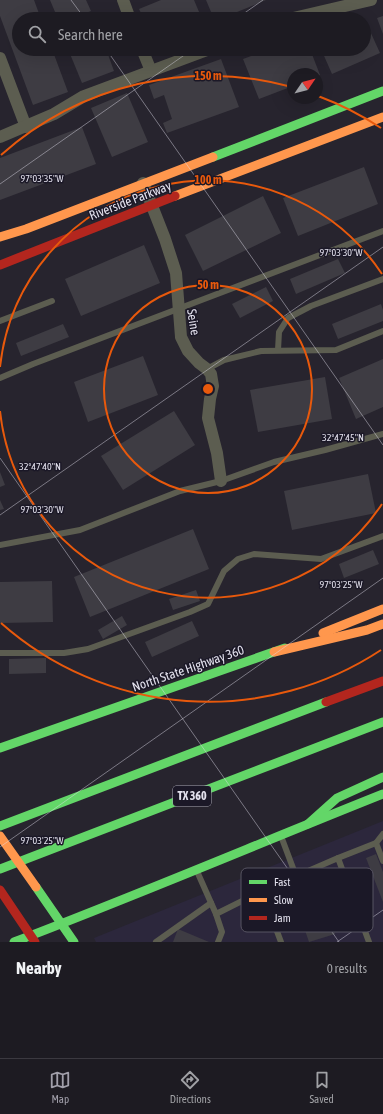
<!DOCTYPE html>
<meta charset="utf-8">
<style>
body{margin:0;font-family:"Asap Condensed",sans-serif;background:#25242a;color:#f1f3f6}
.compass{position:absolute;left:287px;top:68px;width:36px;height:36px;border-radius:50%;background:#1d1b22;box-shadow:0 4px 16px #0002;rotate:55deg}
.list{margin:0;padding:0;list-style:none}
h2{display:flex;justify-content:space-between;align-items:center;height:52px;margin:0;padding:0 16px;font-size:17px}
h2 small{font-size:13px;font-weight:400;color:#a0a1a5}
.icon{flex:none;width:22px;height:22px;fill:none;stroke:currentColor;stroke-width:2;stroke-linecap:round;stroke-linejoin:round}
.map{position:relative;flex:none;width:383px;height:942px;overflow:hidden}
.search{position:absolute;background:#1d1b22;box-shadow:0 4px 16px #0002;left:12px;right:12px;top:12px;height:44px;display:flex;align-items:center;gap:10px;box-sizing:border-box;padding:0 14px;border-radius:22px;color:#a0a1a5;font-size:15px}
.sheet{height:116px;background:#1d1b22}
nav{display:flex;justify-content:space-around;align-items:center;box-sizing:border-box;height:56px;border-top:1px solid #3b3940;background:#1d1b22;font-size:11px;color:#a0a1a5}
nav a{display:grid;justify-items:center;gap:2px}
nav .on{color:#a19faa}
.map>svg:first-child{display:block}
</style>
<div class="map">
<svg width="383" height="942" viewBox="0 0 383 942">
<rect width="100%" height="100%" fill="#27242e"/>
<polygon fill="#2c273c" points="383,821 383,942 96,942 94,938"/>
<g fill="#3e3c43">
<polygon points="0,0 34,0 41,19 19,19 19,49 52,49 68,92 33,105 0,16"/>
<polygon points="50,0 86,0 91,11 71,19 58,19"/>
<polygon points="161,0 194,0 202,19 144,19 139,9"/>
<polygon points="206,0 266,0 220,19 214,19"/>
<polygon points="383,16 383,34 377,18"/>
<polygon points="365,20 380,53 332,74 321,49 364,49 364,21"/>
<polygon points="68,49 106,49 114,71 82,83"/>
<polygon points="270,49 310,49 320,75 317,77 317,74 293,74 293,86 259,99 243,59"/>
<polygon points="221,59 239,107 167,133 163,123 172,119 164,95 154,99 149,85"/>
<polygon points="127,93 148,142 112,157 91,108"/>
<polygon points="82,127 96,164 0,200 0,158"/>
<polygon points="364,167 378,204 298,236 283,198"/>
<polygon points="263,196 281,233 203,271 185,235"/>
<polygon points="144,245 160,283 81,316 65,279"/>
<polygon points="338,259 345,273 296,294 290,279"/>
<polygon points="266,287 273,301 240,318 232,304"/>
<polygon points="381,304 383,310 383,321 338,339 332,324"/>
<polygon points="63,324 69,337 21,356 16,343"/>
<polygon points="143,356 158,395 88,422 74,382"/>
<polygon points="383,359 383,407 356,419 339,378"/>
<polygon points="325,377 332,419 258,432 250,390"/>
<polygon points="174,411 195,445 123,490 101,456"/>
<polygon points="0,472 5,485 0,487"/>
<polygon points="368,474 376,513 292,530 284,491"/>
<polygon points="0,500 4,509 0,510"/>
<polygon points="193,529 209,569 90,617 74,577"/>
<polygon points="373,550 379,564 344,578 339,564"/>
<polygon points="52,581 53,622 0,623 0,582"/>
<polygon points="196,590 200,601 173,610 169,599"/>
<polygon points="122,616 127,625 103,639 98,630"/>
<polygon points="192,621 199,636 152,657 145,642"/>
<polygon points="46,658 46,673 9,674 9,659"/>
<polygon points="376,854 383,872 383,902 366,858"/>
<polygon points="318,886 335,934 309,942 293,895"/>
<polygon points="178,929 209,942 173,942"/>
</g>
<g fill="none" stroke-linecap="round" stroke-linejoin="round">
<g stroke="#5c5d50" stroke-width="6">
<polyline points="0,321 52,301"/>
<polyline points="278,350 279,332 288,318 311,306 383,279"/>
<polyline points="207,369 224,360 261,351 336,350 383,331"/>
<polyline points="0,378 33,364 383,231"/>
<polyline points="0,545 80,530 180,491 221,481 274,462 325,450 383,434"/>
<polyline points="0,653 64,653 88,649 190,612 208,604 224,571 238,559 254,554 321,559 383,536"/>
<polyline points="281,836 296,876"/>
<polyline points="376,843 383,861"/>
<polyline points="338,858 376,843 383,834"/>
<polyline points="196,869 216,914 262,891 281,942"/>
<polyline points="262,891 338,858 369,942"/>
<polyline points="216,914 222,932 218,942"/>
<polyline points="156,942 211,903"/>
</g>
<g stroke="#5c5d50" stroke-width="12">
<polyline points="123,0 130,19"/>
<polyline points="289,19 371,0"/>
<polyline points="142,49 151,71"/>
<polyline points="0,58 26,127"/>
<polyline points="0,137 54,114 84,96 210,49"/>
<polyline points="143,183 165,239 176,273 181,337 188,351 199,363 207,369 211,374 213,386 210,399 208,418 217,453 221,481"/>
</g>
<g stroke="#63d668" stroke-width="9">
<polyline points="213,157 383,91"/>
<polyline points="0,748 285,648"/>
<polyline points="308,824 337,798 383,777"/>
<polyline points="0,826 326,702"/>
<polyline points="0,869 383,722"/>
<polyline points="36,887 74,942"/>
<path d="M 14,942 C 138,895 260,843 383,794"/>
</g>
<g stroke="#ff974d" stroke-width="9">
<polyline points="175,196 383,117"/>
<polyline points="0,237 26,229 213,157"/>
<polyline points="323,633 383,609"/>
<polyline points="274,652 367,630 383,624"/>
</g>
<g stroke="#b3261e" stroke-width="9">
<polyline points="0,265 175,196"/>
<polyline points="326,702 383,681"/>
<polyline points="0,890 35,942"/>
</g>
<polyline stroke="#ff974d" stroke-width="9" points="0,836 36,887"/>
</g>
<path fill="none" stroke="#e3e1ed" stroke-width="1" stroke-opacity="0.45" d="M 71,0 L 85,19M 236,19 L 263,0M 106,49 L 383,445M 0,184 L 193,49M 0,458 L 339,942M 0,515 L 383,247M 0,847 L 383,578M 337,942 L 383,910"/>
<g fill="none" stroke="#e8590c" stroke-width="2">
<circle cx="208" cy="389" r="104"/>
<path d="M382 504A209 209 0 0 1 0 411M0 367A209 209 0 0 1 382 274"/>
<path d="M381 650A313 313 0 0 1 1 623M1 155A313 313 0 0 1 292 87M318 96A313 313 0 0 1 381 128"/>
</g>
<g text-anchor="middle" stroke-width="3" stroke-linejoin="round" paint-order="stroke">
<rect fill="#1b1827" stroke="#a7a5b2" stroke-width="1" x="173" y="786" width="38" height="20" rx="3"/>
<g font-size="12" font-weight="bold" fill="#e3e1ed">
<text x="192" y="800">TX 360</text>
</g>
<g font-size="13" fill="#e3e1ed" stroke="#1b1827">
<text transform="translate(130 200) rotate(-21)" y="5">Riverside Parkway</text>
<text transform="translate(194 322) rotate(81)" y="5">Seine</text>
<text transform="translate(188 668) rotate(-19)" y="5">North State Highway 360</text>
</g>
</g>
<rect x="241" y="868" width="132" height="64" rx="6" fill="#1b1827" stroke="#575462" stroke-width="1"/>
<rect x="249" y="880" width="18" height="4" fill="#63d668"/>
<rect x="249" y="898" width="18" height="4" fill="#ff974d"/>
<rect x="249" y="916" width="18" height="4" fill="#b3261e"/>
<g font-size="11" fill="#e3e1ed">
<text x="274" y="886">Fast</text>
<text x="274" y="904">Slow</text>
<text x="274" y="922">Jam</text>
</g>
<g font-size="10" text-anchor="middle" fill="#e3e1ed" stroke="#1b1827" stroke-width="3" stroke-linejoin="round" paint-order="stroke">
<text x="42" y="182">97°03'35"W</text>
<text x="341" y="256">97°03'30"W</text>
<text x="343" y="441">32°47'45"N</text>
<text x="40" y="470">32°47'40"N</text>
<text x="42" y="513">97°03'30"W</text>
<text x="341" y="588">97°03'25"W</text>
<text x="42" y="844">97°03'25"W</text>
</g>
<circle cx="208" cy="389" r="6" fill="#e8590c" stroke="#1b1827" stroke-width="2"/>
<g font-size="12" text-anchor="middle" font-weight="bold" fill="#e8590c" stroke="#1b1827" stroke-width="3" stroke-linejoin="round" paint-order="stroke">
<text x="208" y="80">150 m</text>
<text x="208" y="184">100 m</text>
<text x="208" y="289">50 m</text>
</g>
</svg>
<svg class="compass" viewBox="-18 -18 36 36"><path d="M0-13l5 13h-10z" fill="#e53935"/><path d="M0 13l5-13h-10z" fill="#a0a1a5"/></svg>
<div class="search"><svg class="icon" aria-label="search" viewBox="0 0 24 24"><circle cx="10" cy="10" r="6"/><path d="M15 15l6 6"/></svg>Search here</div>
</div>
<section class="sheet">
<h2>Nearby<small>0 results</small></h2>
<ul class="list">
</ul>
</section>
<nav>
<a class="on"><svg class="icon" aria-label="map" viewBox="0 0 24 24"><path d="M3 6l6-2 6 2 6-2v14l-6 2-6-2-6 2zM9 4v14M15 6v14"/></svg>Map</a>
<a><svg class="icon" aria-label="directions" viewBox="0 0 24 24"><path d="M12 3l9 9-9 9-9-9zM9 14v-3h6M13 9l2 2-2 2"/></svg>Directions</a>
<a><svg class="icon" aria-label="saved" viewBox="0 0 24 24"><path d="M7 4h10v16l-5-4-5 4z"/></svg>Saved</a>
</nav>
